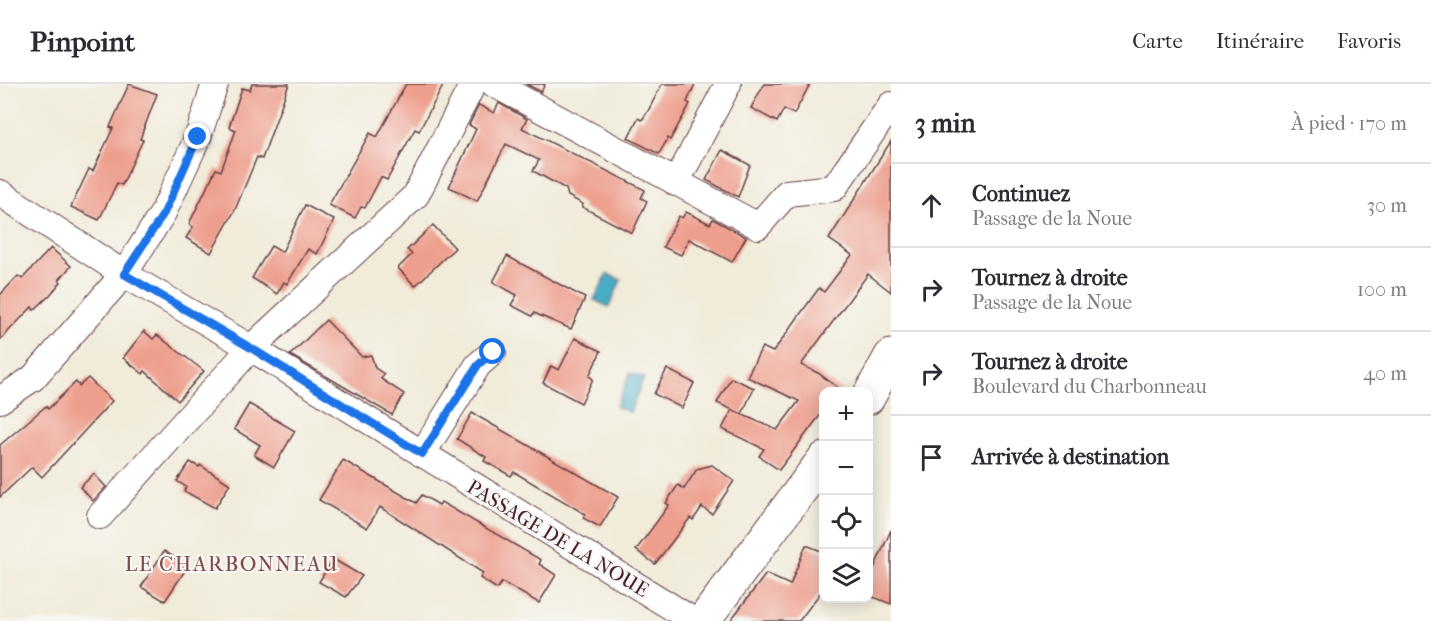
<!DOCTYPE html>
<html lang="fr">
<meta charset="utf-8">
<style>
body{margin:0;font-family:"IM FELL French Canon",serif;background:#f2f2f3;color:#2b2b33}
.controls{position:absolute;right:18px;bottom:18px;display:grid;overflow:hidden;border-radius:12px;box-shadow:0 3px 15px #0003}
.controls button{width:54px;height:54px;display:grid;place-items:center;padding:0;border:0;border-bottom:2px solid #e1e1e2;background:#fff;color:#2b2b33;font:30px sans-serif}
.stop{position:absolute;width:18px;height:18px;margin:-14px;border:4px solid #1a73e8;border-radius:50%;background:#fff}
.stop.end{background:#1a73e8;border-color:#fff;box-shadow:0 2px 6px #0008}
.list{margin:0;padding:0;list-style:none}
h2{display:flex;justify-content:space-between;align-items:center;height:78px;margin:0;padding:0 24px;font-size:26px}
h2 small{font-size:20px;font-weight:400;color:#7c7c81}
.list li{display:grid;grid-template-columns:39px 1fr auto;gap:18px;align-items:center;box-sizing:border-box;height:84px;padding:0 24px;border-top:2px solid #e1e1e2}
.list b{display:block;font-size:22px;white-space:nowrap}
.list p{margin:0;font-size:20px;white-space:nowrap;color:#7c7c81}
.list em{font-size:20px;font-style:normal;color:#7c7c81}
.icon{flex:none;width:33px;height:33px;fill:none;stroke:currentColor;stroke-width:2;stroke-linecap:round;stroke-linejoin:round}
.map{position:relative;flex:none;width:891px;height:537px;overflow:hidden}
header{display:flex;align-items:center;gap:36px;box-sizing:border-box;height:84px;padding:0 30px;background:#fff;border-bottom:2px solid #e1e1e2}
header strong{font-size:28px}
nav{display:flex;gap:33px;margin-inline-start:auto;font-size:21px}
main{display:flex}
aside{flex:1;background:#fff}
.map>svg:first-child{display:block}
</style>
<header>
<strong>Pinpoint</strong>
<nav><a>Carte</a><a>Itinéraire</a><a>Favoris</a></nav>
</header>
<main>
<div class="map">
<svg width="891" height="537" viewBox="0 0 891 537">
<rect width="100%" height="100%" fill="#f6f6f2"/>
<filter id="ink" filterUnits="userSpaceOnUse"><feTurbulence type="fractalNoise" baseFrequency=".0167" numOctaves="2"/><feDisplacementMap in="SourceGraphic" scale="12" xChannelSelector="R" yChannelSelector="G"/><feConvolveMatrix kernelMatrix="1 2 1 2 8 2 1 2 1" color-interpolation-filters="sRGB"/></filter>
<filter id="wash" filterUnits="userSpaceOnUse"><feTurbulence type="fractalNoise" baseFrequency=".008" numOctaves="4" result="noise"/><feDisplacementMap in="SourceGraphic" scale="24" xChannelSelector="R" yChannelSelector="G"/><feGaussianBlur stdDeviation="1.35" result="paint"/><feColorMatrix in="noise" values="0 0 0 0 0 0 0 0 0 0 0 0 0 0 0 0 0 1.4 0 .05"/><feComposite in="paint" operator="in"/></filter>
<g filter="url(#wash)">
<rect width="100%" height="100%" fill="#f1ebd9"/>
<g fill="#48adc7" stroke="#496679" stroke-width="1.5">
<polygon points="607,190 621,196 609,223 594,216"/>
<polygon points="630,289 644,294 630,328 616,323"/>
</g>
<g id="blocks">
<g fill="#ee9e8c">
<polygon points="129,0 157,10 140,55 143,56 122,101 117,99 99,136 71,123 89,85 93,87 113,44 110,43"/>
<polygon points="252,0 289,0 262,75 257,73 235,126 211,169 186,154 193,143 189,140 216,85 221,87 236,46 229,43 242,4 250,6"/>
<polygon points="406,0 444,0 419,47 415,45 387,96 381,93 365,124 361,123 355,134 329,121 370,49 377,53"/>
<polygon points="526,0 545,0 541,8"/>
<polygon points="662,0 695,0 687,18 690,20 670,56 668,54 659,70 628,54 638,34 642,36 648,27"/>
<polygon points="764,0 810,0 794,30 784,25 777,38 751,24"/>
<polygon points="499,19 527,35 522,44 645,106 641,114 647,117 632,149 582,123 583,120 568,112 566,105 533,87 539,76 506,60 477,117 449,103 476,45 469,41 479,21 494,29"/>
<polygon points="891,57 891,208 868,190 801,281 818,289 844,308 824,308 824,326 779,386 759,372 764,365 722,345 732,326 777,346 799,317 747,293 762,263 773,268 819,204 824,208 852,171 829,155"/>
<polygon points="722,66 750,81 738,113 706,96"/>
<polygon points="305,121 334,136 317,170 308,165 287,200 284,198 277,210 252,194 271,162 282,168"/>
<polygon points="686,128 710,140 713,135 746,153 732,178 689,155 681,171 663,163 679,132 682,134"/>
<polygon points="433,141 455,164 415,202 398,184 412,170 407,166"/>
<polygon points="51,164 71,182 59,196 61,198 49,212 34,226 32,223 0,256 0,211 18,192 22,195"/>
<polygon points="507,172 585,214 571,245 534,229 532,232 511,221 517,211 493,198"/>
<polygon points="326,236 362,273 371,271 375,284 384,290 381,295 404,310 392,331 290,271"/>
<polygon points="144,247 153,255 157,251 204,287 178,317 145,287 143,290 123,274"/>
<polygon points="575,254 601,267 589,292 593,295 581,319 543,299 551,282 559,286"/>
<polygon points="667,285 694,299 682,324 654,310"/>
<polygon points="88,294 112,317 42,393 32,383 0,413 0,361 46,322 48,325 76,298 79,302"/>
<polygon points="731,294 754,304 742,330 717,319"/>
<polygon points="249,320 295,347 274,383 254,371 260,361 234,345"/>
<polygon points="472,329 618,413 600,443 583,434 585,430 514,388 511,392 484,377 486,373 457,355"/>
<polygon points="343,376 416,419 422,411 439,421 441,418 541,476 539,480 556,491 539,519 502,498 497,505 480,494 483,489 380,423 367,444 319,416"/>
<polygon points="190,378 199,383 200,381 230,400 215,424 184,407 186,403 177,397"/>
<polygon points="712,381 734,397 712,430 702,423 693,436 690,434 655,480 636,466 669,421 666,419 678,401 684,405 697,385"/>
<polygon points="94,390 106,403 93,417 80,403"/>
<polygon points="891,446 891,520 868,511 868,498"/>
<polygon points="806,461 824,468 824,504 799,537 730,537 766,490 790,501"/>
<polygon points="164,467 188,482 165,517 141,503"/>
<polygon points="333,475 362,492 346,513 319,498"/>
</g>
</g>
</g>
<g filter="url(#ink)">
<use href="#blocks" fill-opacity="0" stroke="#633e45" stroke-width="1.5"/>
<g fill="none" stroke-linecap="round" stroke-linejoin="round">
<g stroke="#633e45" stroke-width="28">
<g id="street">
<polyline points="494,0 758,142 787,109 834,104 891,21"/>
<polyline points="676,99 728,0"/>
<polyline points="0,109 124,190 251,264 694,537"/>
<polyline points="0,316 33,294 124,190 163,129 198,53 215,0"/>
<polyline points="422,370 478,281 493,268"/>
<polyline points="100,432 251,264 416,111 473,0"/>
</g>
</g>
<g stroke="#633e45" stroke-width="35">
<g id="secondary">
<polyline points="868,314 891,272"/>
<polyline points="703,537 824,375"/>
</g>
</g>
<use href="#street" stroke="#fff" stroke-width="26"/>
<use href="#secondary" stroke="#fff" stroke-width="33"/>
</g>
</g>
<g fill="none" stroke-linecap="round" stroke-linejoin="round" filter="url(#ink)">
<polyline stroke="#1a73e8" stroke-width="8" points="198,53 164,129 124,190 251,264 422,370 478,281 493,268"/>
</g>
<g text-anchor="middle" stroke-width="4.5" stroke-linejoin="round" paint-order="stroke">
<g font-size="20" fill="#4a1f2b" stroke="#f6f6f2">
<text transform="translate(558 454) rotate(31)" y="7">PASSAGE DE LA NOUE</text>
</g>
<g font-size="21" letter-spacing="1.5" fill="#834b4d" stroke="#f6f6f2">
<text x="232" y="487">LE CHARBONNEAU</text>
</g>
</g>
</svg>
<div class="controls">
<button>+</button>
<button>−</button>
<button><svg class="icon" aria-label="locate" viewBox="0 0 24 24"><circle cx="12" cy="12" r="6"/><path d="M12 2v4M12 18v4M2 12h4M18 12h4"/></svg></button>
<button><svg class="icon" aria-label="layers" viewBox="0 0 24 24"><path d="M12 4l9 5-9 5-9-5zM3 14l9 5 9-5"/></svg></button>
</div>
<div class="stop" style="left:493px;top:268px"></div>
<div class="stop end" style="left:198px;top:53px"></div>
</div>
<aside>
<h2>3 min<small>À pied · 170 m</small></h2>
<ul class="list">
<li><svg class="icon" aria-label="ahead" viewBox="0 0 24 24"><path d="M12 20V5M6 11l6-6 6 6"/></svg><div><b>Continuez</b><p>Passage de la Noue</p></div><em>30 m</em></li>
<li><svg class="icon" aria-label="right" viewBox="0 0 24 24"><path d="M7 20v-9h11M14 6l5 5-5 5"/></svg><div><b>Tournez à droite</b><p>Passage de la Noue</p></div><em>100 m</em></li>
<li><svg class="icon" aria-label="right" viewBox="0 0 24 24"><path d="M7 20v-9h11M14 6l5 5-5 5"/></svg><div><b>Tournez à droite</b><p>Boulevard du Charbonneau</p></div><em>40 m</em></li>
<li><svg class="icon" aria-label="arrive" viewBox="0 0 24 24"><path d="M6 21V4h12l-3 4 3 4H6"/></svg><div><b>Arrivée à destination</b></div></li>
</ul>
</aside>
</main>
